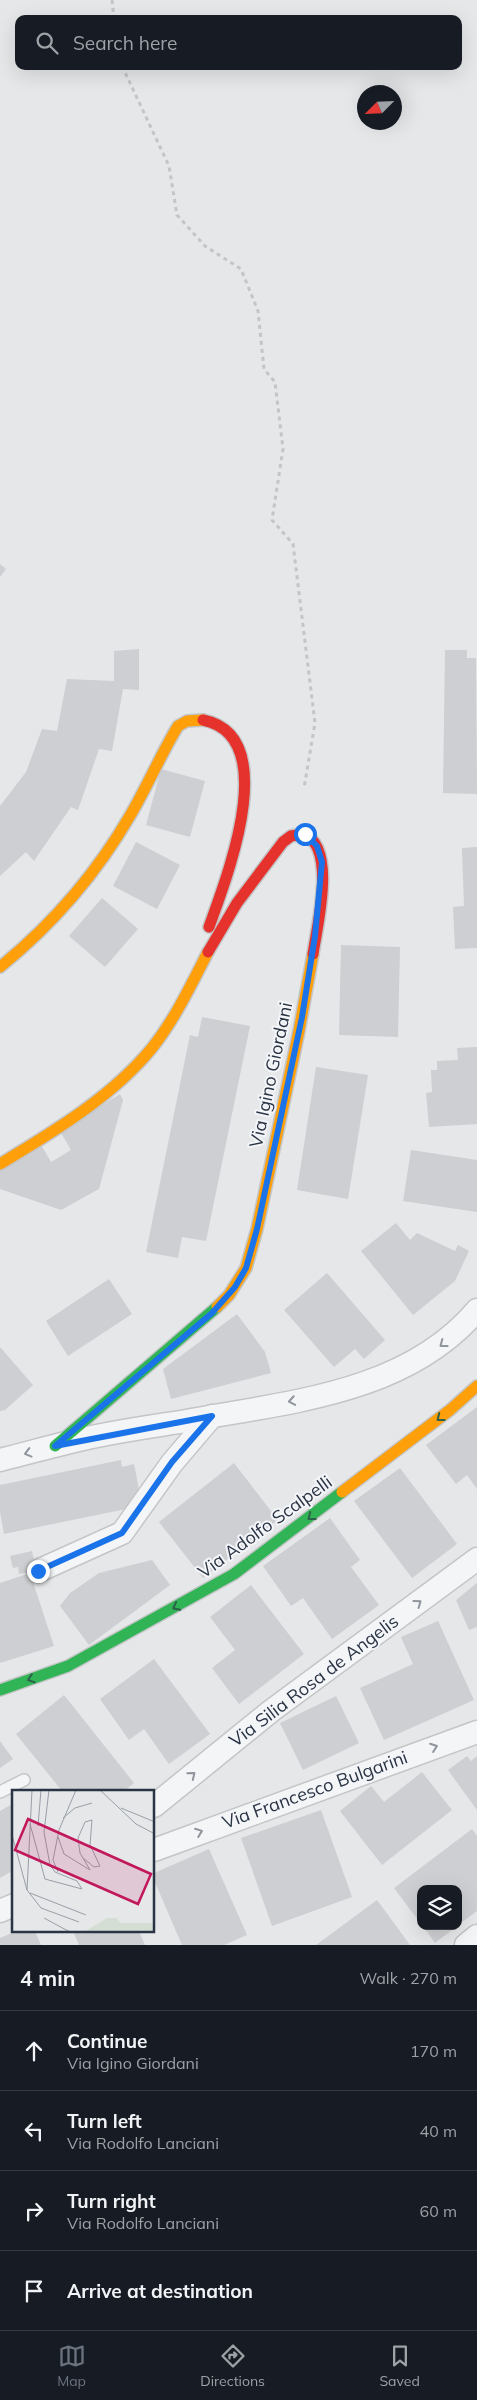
<!DOCTYPE html>
<meta charset="utf-8">
<style>
body{margin:0;font-family:Mulish,sans-serif;background:#242831;color:#f1f3f6}
.controls{position:absolute;right:15px;bottom:15px;display:grid;overflow:hidden;border-radius:10px;box-shadow:0 5px 20px #0002}
.controls button{width:45px;height:45px;display:grid;place-items:center;padding:0;border:0;border-bottom:1px solid #363941;background:#171b24;color:#f1f3f6;font:25px sans-serif}
.compass{position:absolute;left:357px;top:85px;width:45px;height:45px;border-radius:50%;background:#171b24;box-shadow:0 5px 20px #0002;rotate:246deg}
.stop{position:absolute;width:15px;height:15px;margin:-11px;border:4px solid #1a73e8;border-radius:50%;background:#fff}
.stop.end{background:#1a73e8;border-color:#fff;box-shadow:0 1px 5px #0008}
.list{margin:0;padding:0;list-style:none}
h2{display:flex;justify-content:space-between;align-items:center;height:65px;margin:0;padding:0 20px;font-size:21px}
h2 small{font-size:16px;font-weight:400;color:#9ea1a6}
.list li{display:grid;grid-template-columns:32px 1fr auto;gap:15px;align-items:center;box-sizing:border-box;height:80px;padding:0 20px;border-top:1px solid #363941}
.list b{display:block;font-size:19px;white-space:nowrap}
.list p{margin:0;font-size:16px;white-space:nowrap;color:#9ea1a6}
.list em{font-size:16px;font-style:normal;color:#9ea1a6}
.icon{flex:none;width:28px;height:28px;fill:none;stroke:currentColor;stroke-width:2;stroke-linecap:round;stroke-linejoin:round}
.map{position:relative;flex:none;width:477px;height:1945px;overflow:hidden}
.search{position:absolute;background:#171b24;box-shadow:0 5px 20px #0002;left:15px;right:15px;top:15px;height:55px;display:flex;align-items:center;gap:12px;box-sizing:border-box;padding:0 18px;border-radius:10px;color:#9ea1a6;font-size:19px}
.sheet{height:385px;background:#171b24}
nav{display:flex;justify-content:space-around;align-items:center;box-sizing:border-box;height:70px;border-top:1px solid #363941;background:#171b24;font-size:14px;color:#9ea1a6}
nav a{display:grid;justify-items:center;gap:2px}
nav .on{color:#6b737e}
.map>svg:first-child{display:block}
</style>
<div class="map">
<svg width="477" height="1945" viewBox="0 0 477 1945">
<rect width="100%" height="100%" fill="#e5e7e9"/>
<g fill="#cdcfd2">
<polygon points="0,564 6,569 0,577"/>
<polygon points="139,649 139,690 123,689 112,751 99,749 78,810 71,807 34,861 26,852 0,876 0,806 26,772 42,729 57,731 67,679 114,681 114,651"/>
<polygon points="445,650 467,650 467,658 476,658 477,794 443,793"/>
<polygon points="161,769 205,781 190,837 146,825"/>
<polygon points="136,842 180,865 157,909 113,886"/>
<polygon points="477,847 477,948 455,949 453,907 464,906 462,848"/>
<polygon points="102,898 138,929 105,967 69,936"/>
<polygon points="341,945 400,947 398,1037 339,1035"/>
<polygon points="202,1017 250,1026 206,1241 182,1237 178,1258 146,1252 190,1035 198,1037"/>
<polygon points="477,1047 477,1124 429,1127 426,1093 432,1092 431,1070 437,1070 437,1061 458,1060 457,1048"/>
<polygon points="316,1067 368,1075 348,1199 297,1190"/>
<polygon points="120,1094 123,1100 99,1189 61,1210 0,1189 0,1168 40,1143 51,1162 71,1150 60,1131"/>
<polygon points="411,1150 477,1160 477,1212 403,1201"/>
<polygon points="396,1223 410,1240 417,1233 455,1251 458,1245 469,1251 455,1281 413,1315 361,1251"/>
<polygon points="327,1273 385,1340 364,1359 355,1349 334,1367 284,1310"/>
<polygon points="109,1279 132,1314 68,1356 46,1321"/>
<polygon points="237,1314 265,1352 271,1373 171,1399 163,1369"/>
<polygon points="0,1347 33,1385 5,1410 0,1411"/>
<polygon points="477,1407 477,1489 467,1475 456,1484 426,1445"/>
<polygon points="121,1460 122,1467 134,1464 140,1495 126,1509 4,1534 0,1512 0,1485"/>
<polygon points="234,1463 278,1520 203,1578 159,1522"/>
<polygon points="400,1468 457,1544 412,1578 354,1501"/>
<polygon points="330,1518 360,1560 351,1567 379,1605 332,1639 303,1598 291,1606 263,1566"/>
<polygon points="32,1551 37,1574 30,1572 19,1574 18,1567 13,1568 10,1556"/>
<polygon points="152,1560 170,1585 89,1645 60,1606 70,1593 99,1573"/>
<polygon points="30,1573 54,1646 0,1663 0,1583"/>
<polygon points="477,1583 477,1627 469,1630 456,1600"/>
<polygon points="251,1585 304,1654 239,1704 212,1668 235,1650 210,1617"/>
<polygon points="438,1621 474,1700 384,1740 360,1688 413,1664 401,1637"/>
<polygon points="154,1659 210,1734 169,1764 144,1729 129,1740 100,1699"/>
<polygon points="64,1695 134,1783 124,1791 62,1791 16,1734"/>
<polygon points="336,1696 359,1743 303,1770 280,1723"/>
<polygon points="0,1741 13,1759 0,1768"/>
<polygon points="467,1756 471,1761 477,1756 477,1810 448,1770"/>
<polygon points="422,1772 452,1810 382,1865 340,1811 371,1786 384,1802"/>
<polygon points="14,1803 14,1870 0,1878 0,1811"/>
<polygon points="321,1810 352,1897 272,1926 241,1838"/>
<polygon points="472,1829 477,1836 477,1911 458,1925 458,1889 421,1889 421,1924 394,1888"/>
<polygon points="209,1849 247,1935 224,1945 182,1945 154,1880 154,1873"/>
<polygon points="377,1900 410,1945 316,1945"/>
<polygon points="423,1926 457,1926 435,1943"/>
<polygon points="17,1931 35,1931 41,1945 0,1945 0,1938"/>
<polygon points="73,1931 139,1931 145,1945 79,1945"/>
</g>
<g fill="none" stroke-linecap="round" stroke-linejoin="round">
<g stroke="#c3c5c7" stroke-width="14">
<polyline id="lane" points="0,1792 24,1780"/>
</g>
<g stroke="#c3c5c7" stroke-width="25">
<g id="street">
<path d="M 0,1460 C 24,1454 49,1447 74,1441 C 110,1432 148,1427 186,1421 C 287,1402 406,1394 477,1310"/>
<polyline points="38,1571 122,1533 172,1463 212,1416"/>
<polyline points="154,1806 271,1711 477,1559"/>
<polyline points="154,1850 477,1732"/>
<polyline points="0,1911 14,1905"/>
<polyline points="466,1945 477,1936"/>
</g>
</g>
<g stroke="#c3c5c7" stroke-width="14">
<g id="fast">
<polyline points="55,1446 217,1307"/>
<polyline points="0,1690 68,1666 234,1574 342,1492"/>
</g>
</g>
<g stroke="#c3c5c7" stroke-width="14">
<g id="slow">
<path d="M 0,967 C 53,924 97,873 131,814 C 148,785 161,754 178,726 L 187,721 L 203,720"/>
<path d="M 0,1164 C 53,1132 112,1097 152,1048 C 175,1019 191,985 208,952"/>
<polyline points="217,1307 229,1295 246,1268 257,1229 299,1031 313,954"/>
<polyline points="342,1492 450,1410 477,1386"/>
</g>
</g>
<g stroke="#c3c5c7" stroke-width="14">
<g id="jam">
<path d="M 203,720 C 283,736 226,879 209,927"/>
<path d="M 208,952 L 237,903 L 283,842 L 291,836 L 304,834 C 337,848 317,926 313,954"/>
</g>
</g>
<g stroke="#c3c5c9" stroke-width="3" stroke-dasharray="4 4" stroke-linecap="butt">
<polyline points="112,0 114,19"/>
<polyline points="122,66 169,166 177,215 205,246 241,269 258,311 264,369 275,382 283,449 272,520 293,544 315,723 304,788"/>
</g>
<use href="#lane" stroke="#f4f5f6" stroke-width="11"/>
<use href="#street" stroke="#f4f5f6" stroke-width="22"/>
<use href="#fast" stroke="#30b455" stroke-width="11"/>
<use href="#slow" stroke="#ff9f0a" stroke-width="11"/>
<use href="#jam" stroke="#e5322d" stroke-width="11"/>
</g>
<defs><path id="oneway-chevron" d="M-2-3.5L2.5 0L-2 3.5" fill="none" stroke-width="1.6" stroke-linecap="round" stroke-linejoin="round" transform="scale(1.25)"/></defs>
<g stroke="#8f949d">
<use href="#oneway-chevron" transform="translate(443 1344) rotate(143)"/>
<use href="#oneway-chevron" transform="translate(292 1401) rotate(170)"/>
<use href="#oneway-chevron" transform="translate(28 1453) rotate(165)"/>
<use href="#oneway-chevron" transform="translate(418 1603) rotate(-36)"/>
<use href="#oneway-chevron" transform="translate(434 1747) rotate(-20)"/>
<use href="#oneway-chevron" transform="translate(192 1775) rotate(-39)"/>
<use href="#oneway-chevron" transform="translate(199 1832) rotate(-21)"/>
</g>
<g stroke="#2c614a">
<use href="#oneway-chevron" transform="translate(440 1418) rotate(142)"/>
<use href="#oneway-chevron" transform="translate(311 1517) rotate(142)"/>
<use href="#oneway-chevron" transform="translate(176 1607) rotate(152)"/>
<use href="#oneway-chevron" transform="translate(31 1679) rotate(161)"/>
</g>
<g fill="none" stroke-linecap="round" stroke-linejoin="round">
<polyline stroke="#1a73e8" stroke-width="6" points="38,1571 122,1533 172,1462 212,1416 55,1446 212,1313 235,1287 246,1268 257,1229 302,1017 315,936 322,862 317,846 305,834"/>
</g>
<g text-anchor="middle" stroke-width="4" stroke-linejoin="round" paint-order="stroke">
<g font-size="18" fill="#2a3444" stroke="#f3f5f8">
<text transform="translate(271 1075) rotate(-78)" y="6">Via Igino Giordani</text>
<text transform="translate(265 1527) rotate(-36)" y="6">Via Adolfo Scalpelli</text>
<text transform="translate(314 1681) rotate(-37)" y="6">Via Silia Rosa de Angelis</text>
<text transform="translate(315 1790) rotate(-20)" y="6">Via Francesco Bulgarini</text>
</g>
</g>
<g transform="translate(12 1790)">
<rect width="142" height="142" fill="#e5e7e9"/>
<path d="M 95,128 L 104,128 L 109,133 L 142,133 L 142,142 L 72,142 Z" fill="#d5ded5"/>
<path fill="none" stroke="#9a9fa7" stroke-width="1" d="M 88,0 L 124,34 L 143,44M 109,18 L 143,32M 51,28 L 63,18 L 80,13M 18,34 L 33,89 L 70,99 L 65,91 L 43,82 L 38,75 L 32,42 L 37,0M 26,36 L 29,0M 0,45 L 15,100 L 20,0M 46,47 L 52,64 L 78,80 L 68,63 L 66,48 L 73,32 L 80,30 L 78,55 L 88,76 L 82,77 L 71,68M 46,82 L 41,70 L 47,40 L 64,0M 15,100 L 29,118 L 67,132M 18,103 L 74,125M 32,128 L 58,142"/>
<path fill="#c2185b" fill-opacity="0.15" stroke="#c2185b" stroke-width="2.5" d="M 16,29 L 139,84 L 126,114 L 3,60 Z"/>
<rect width="142" height="142" fill="none" stroke="#2a3444" stroke-width="2.5"/>
</g>
</svg>
<div class="controls">
<button><svg class="icon" aria-label="layers" viewBox="0 0 24 24"><path d="M12 4l9 5-9 5-9-5zM3 14l9 5 9-5"/></svg></button>
</div>
<svg class="compass" viewBox="-18 -18 36 36"><path d="M0-13l5 13h-10z" fill="#e53935"/><path d="M0 13l5-13h-10z" fill="#9ea1a6"/></svg>
<div class="stop" style="left:305px;top:834px"></div>
<div class="stop end" style="left:38px;top:1571px"></div>
<div class="search"><svg class="icon" aria-label="search" viewBox="0 0 24 24"><circle cx="10" cy="10" r="6"/><path d="M15 15l6 6"/></svg>Search here</div>
</div>
<section class="sheet">
<h2>4 min<small>Walk · 270 m</small></h2>
<ul class="list">
<li><svg class="icon" aria-label="ahead" viewBox="0 0 24 24"><path d="M12 20V5M6 11l6-6 6 6"/></svg><div><b>Continue</b><p>Via Igino Giordani</p></div><em>170 m</em></li>
<li><svg class="icon" aria-label="left" viewBox="0 0 24 24"><path d="M17 20v-9H6M10 6l-5 5 5 5"/></svg><div><b>Turn left</b><p>Via Rodolfo Lanciani</p></div><em>40 m</em></li>
<li><svg class="icon" aria-label="right" viewBox="0 0 24 24"><path d="M7 20v-9h11M14 6l5 5-5 5"/></svg><div><b>Turn right</b><p>Via Rodolfo Lanciani</p></div><em>60 m</em></li>
<li><svg class="icon" aria-label="arrive" viewBox="0 0 24 24"><path d="M6 21V4h12l-3 4 3 4H6"/></svg><div><b>Arrive at destination</b></div></li>
</ul>
</section>
<nav>
<a class="on"><svg class="icon" aria-label="map" viewBox="0 0 24 24"><path d="M3 6l6-2 6 2 6-2v14l-6 2-6-2-6 2zM9 4v14M15 6v14"/></svg>Map</a>
<a><svg class="icon" aria-label="directions" viewBox="0 0 24 24"><path d="M12 3l9 9-9 9-9-9zM9 14v-3h6M13 9l2 2-2 2"/></svg>Directions</a>
<a><svg class="icon" aria-label="saved" viewBox="0 0 24 24"><path d="M7 4h10v16l-5-4-5 4z"/></svg>Saved</a>
</nav>
